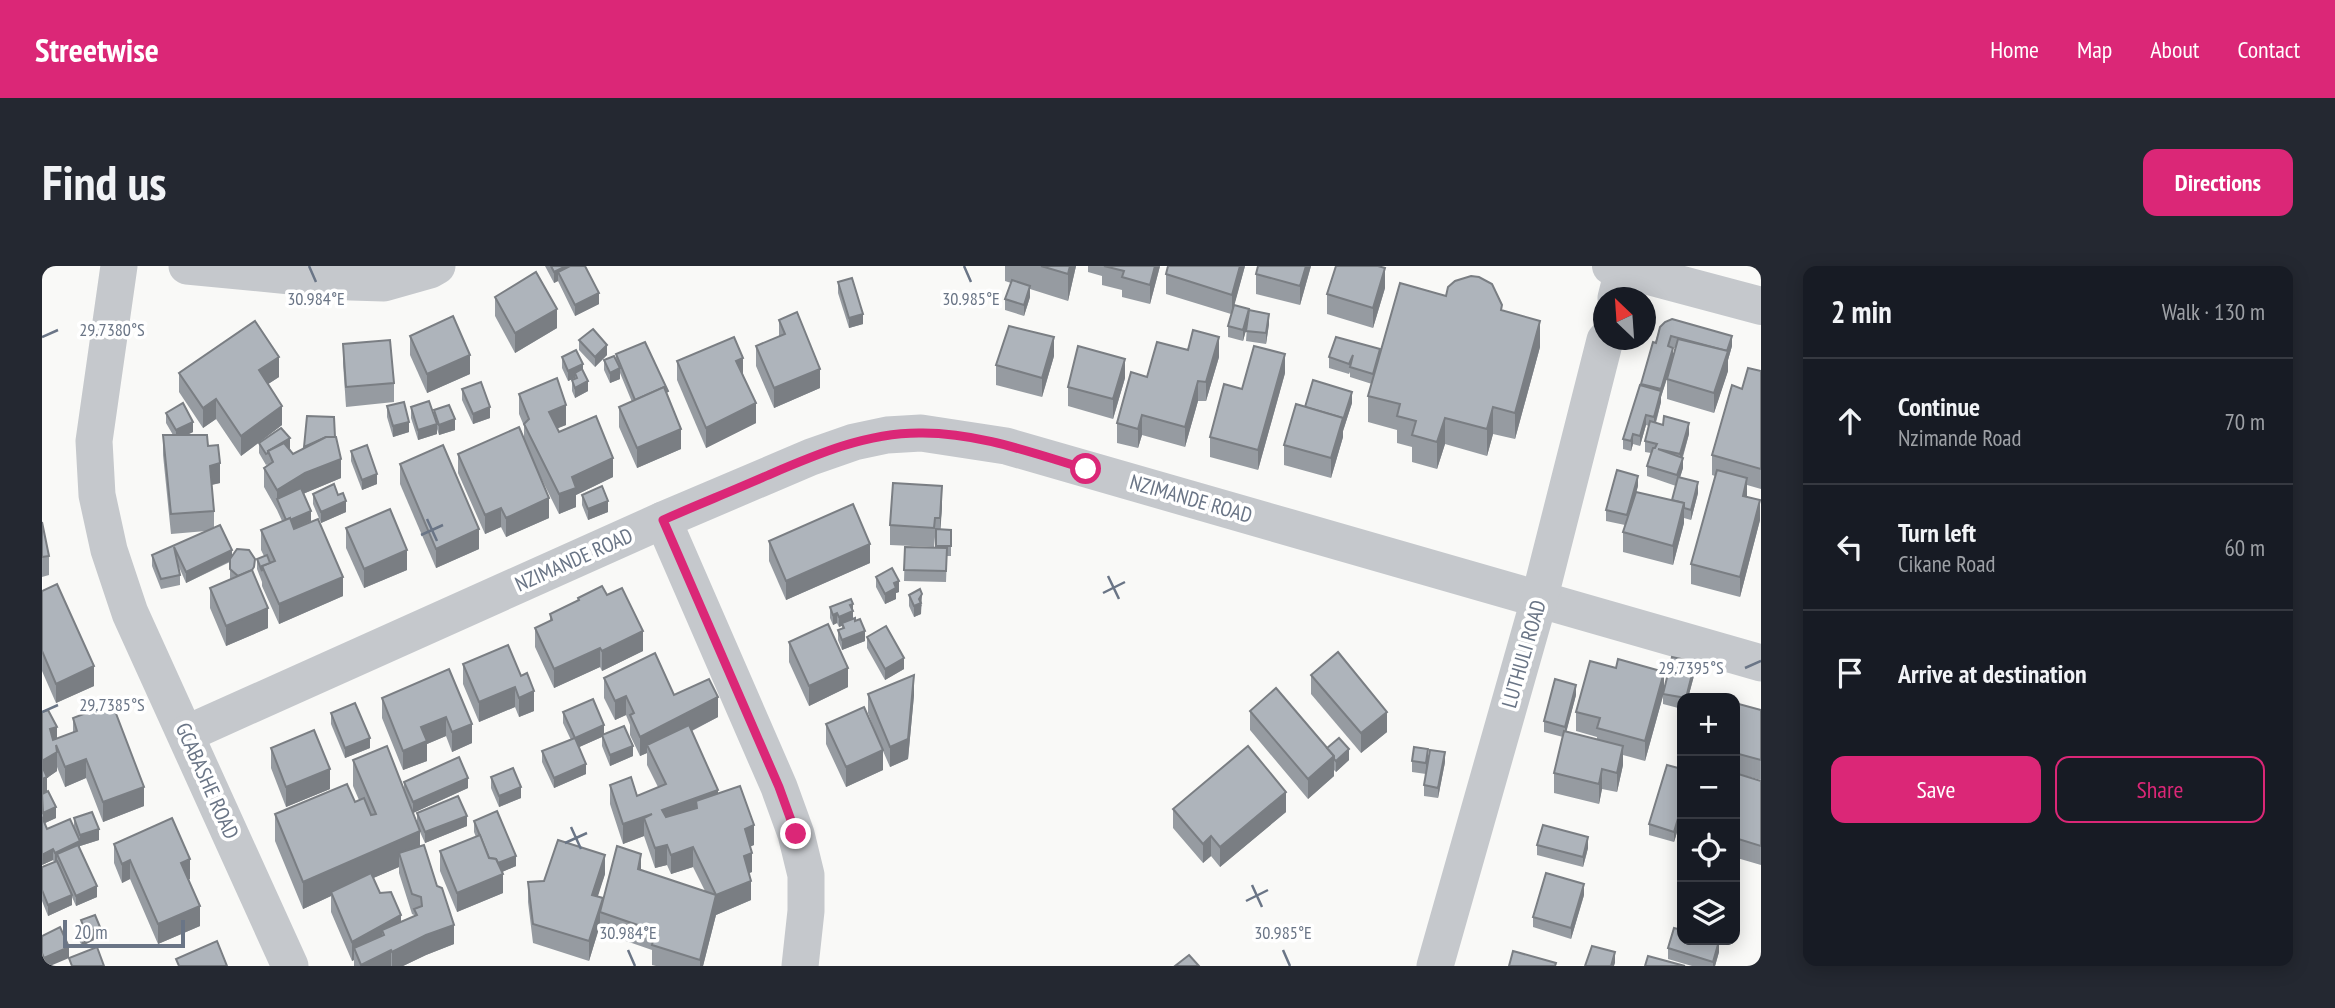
<!DOCTYPE html>
<meta charset="utf-8">
<style>
body{margin:0;font-family:"PT Sans Narrow",sans-serif;background:#242831;color:#f1f3f6}
.controls{position:absolute;right:21px;bottom:21px;display:grid;overflow:hidden;border-radius:14px;box-shadow:0 4px 18px #0003}
.controls button{width:63px;height:63px;display:grid;place-items:center;padding:0;border:0;border-bottom:2px solid #363941;background:#171b24;color:#f1f3f6;font:35px sans-serif}
.compass{position:absolute;left:1551px;top:21px;width:63px;height:63px;border-radius:50%;background:#171b24;box-shadow:0 4px 18px #0003;rotate:335deg}
.scale{position:absolute;left:21px;bottom:18px;width:122px;box-sizing:border-box;padding-left:7px;border:4px solid #6a7586;border-top:0;font-size:19px;line-height:24px;white-space:nowrap;color:#6a7586;-webkit-text-stroke:5px #fff;paint-order:stroke}
.stop{position:absolute;width:21px;height:21px;margin:-16px;border:5px solid #db2777;border-radius:50%;background:#fff}
.stop.end{background:#db2777;border-color:#fff;box-shadow:0 2px 7px #0008}
.list{margin:0;padding:0;list-style:none}
h2{display:flex;justify-content:space-between;align-items:center;height:91px;margin:0;padding:0 28px;font-size:30px}
h2 small{font-size:23px;font-weight:400;color:#9ea1a6}
.list li{display:grid;grid-template-columns:46px 1fr auto;gap:21px;align-items:center;box-sizing:border-box;height:126px;padding:0 28px;border-top:2px solid #363941}
.list b{display:block;font-size:26px;white-space:nowrap}
.list p{margin:0;font-size:23px;white-space:nowrap;color:#9ea1a6}
.list em{font-size:23px;font-style:normal;color:#9ea1a6}
.actions{display:flex;gap:14px;padding:21px 28px}
.actions a{flex:1;padding:16px 0;border:2px solid #db2777;border-radius:14px;text-align:center;font-size:24px;color:#db2777}
.actions .main{background:#db2777;color:#fff}
.icon{flex:none;width:38px;height:38px;fill:none;stroke:currentColor;stroke-width:2;stroke-linecap:round;stroke-linejoin:round}
.map{position:relative;flex:none;width:1719px;height:700px;overflow:hidden;border-radius:14px}
header{display:flex;align-items:center;gap:42px;box-sizing:border-box;height:98px;padding:0 35px;background:#db2777;color:#fff}
header strong{font-size:33px}
nav{display:flex;gap:38px;margin-inline-start:auto;font-size:24px}
.intro{display:flex;align-items:center;justify-content:space-between;box-sizing:border-box;height:168px;padding:0 42px}
h1{margin:0;font-size:49px}
.button{padding:18px 32px;border-radius:14px;background:#db2777;color:#fff;font-size:24px;font-weight:700}
main{display:flex;gap:42px;padding:0 42px}
aside{flex:1;background:#171b24;border-radius:14px;box-shadow:0 4px 18px #0003}
.map>svg:first-child{display:block}
</style>
<header>
<strong>Streetwise</strong>
<nav><a>Home</a><a>Map</a><a>About</a><a>Contact</a></nav>
</header>
<div class="intro"><h1>Find us</h1><a class="button">Directions</a></div>
<main>
<div class="map">
<svg width="1719" height="700" viewBox="0 0 1719 700">
<rect width="100%" height="100%" fill="#f9f9f7"/>
<g fill="none" stroke-linecap="round" stroke-linejoin="round">
<g stroke="#c5c8cc" stroke-width="37">
<polyline points="77,0 52,175 55,229 67,284 88,347 248,700"/>
<polyline points="145,0 309,16 342,17 388,4 395,0"/>
<polyline points="1574,32 1582,0"/>
<polyline points="621,254 737,521 754,568 764,609 764,645 758,700"/>
<polyline points="144,468 621,254 769,191 812,176 845,169 879,167 964,180 1719,397"/>
<polyline points="1393,700 1497,334 1563,74"/>
</g>
<polyline stroke="#c5c8cc" stroke-width="38" points="1569,0 1719,40"/>
</g>
<g fill="#969ba1" fill-rule="evenodd">
<polygon points="503,0 543,0 557,38 533,50 516,15 512,17"/>
<polygon points="963,0 1034,0 1026,35 988,23 988,31 982,50 963,44 963,33 969,17 963,15"/>
<polygon points="1046,0 1118,0 1108,38 1080,31 1080,24 1060,19 1060,10 1046,6"/>
<polygon points="1203,0 1192,39 1207,48 1227,58 1224,78 1204,75 1205,60 1201,75 1186,71 1186,60 1189,48 1124,28 1124,8"/>
<polygon points="1269,0 1258,39 1214,28 1214,8"/>
<polygon points="796,16 821,58 807,62 796,27"/>
<polygon points="1343,22 1331,62 1285,48 1285,28"/>
<polygon points="1404,30 1460,44 1498,81 1473,173 1451,168 1445,190 1403,178 1395,203 1370,196 1370,181 1355,177 1355,164 1326,156 1326,130 1330,118 1308,111 1308,106 1307,108 1287,102 1287,91 1338,88"/>
<polygon points="453,31 515,62 473,87 453,50"/>
<polygon points="737,54 778,122 732,142 714,100 714,80 737,71"/>
<path d="M 1618,61 L 1690,80 L 1686,94 L 1686,105 L 1672,147 L 1625,133 L 1625,113 L 1619,131 L 1619,136 L 1614,157 L 1647,168 L 1641,191 L 1641,202 L 1638,212 L 1656,227 L 1649,254 L 1642,252 L 1642,257 L 1631,299 L 1581,286 L 1581,266 L 1583,259 L 1564,255 L 1564,244 L 1596,220 L 1594,226 L 1630,234 L 1634,220 L 1605,210 L 1605,200 L 1609,187 L 1603,186 L 1603,175 L 1607,160 L 1604,159 L 1598,180 L 1591,178 L 1589,185 L 1581,183 L 1581,173 ZM 1629,81 L 1633,82 L 1631,91 Z"/>
<polygon points="368,70 428,108 385,127 368,89"/>
<polygon points="537,74 565,89 553,101 537,84"/>
<polygon points="301,78 352,117 352,136 304,141 301,97"/>
<polygon points="1146,84 1177,91 1164,135 1156,135 1143,181 1100,169 1096,182 1075,177 1075,157 1105,111"/>
<polygon points="574,88 626,131 639,183 595,202 577,161 577,141 590,136 578,107 578,113 568,117 562,104 562,94 574,95"/>
<polygon points="1012,90 1000,131 954,119 954,99"/>
<polygon points="520,91 541,105 546,125 533,132 530,125 530,114 533,112 526,115 520,102"/>
<polygon points="635,95 701,108 714,157 664,182 635,114"/>
<polygon points="1719,105 1719,223 1705,219 1705,231 1718,254 1698,331 1649,318 1649,298 1673,210 1670,209 1670,189 1700,123"/>
<polygon points="137,107 237,111 226,118 240,159 199,190 174,153 161,162 137,126"/>
<polygon points="1243,107 1216,204 1168,191 1168,171 1200,123"/>
<polygon points="1083,112 1071,153 1026,140 1026,121"/>
<polygon points="420,123 448,152 431,158 420,134"/>
<polygon points="477,128 524,159 515,162 517,166 571,211 534,229 534,241 517,248 495,204 507,252 464,271 459,261 443,268 416,207 416,188 482,173 482,160 477,148"/>
<polygon points="1310,137 1301,165 1301,171 1289,212 1242,199 1242,179 1263,141"/>
<polygon points="345,140 367,166 351,171 345,151"/>
<polygon points="369,141 392,148 392,144 413,164 397,169 395,163 395,168 376,174 369,152"/>
<polygon points="124,147 151,166 145,169 166,180 178,217 170,219 172,245 172,261 190,289 212,310 226,362 184,380 168,342 168,322 188,313 188,296 144,317 137,301 138,309 138,319 119,323 110,300 110,289 164,265 129,268 121,189 121,169 131,169 124,157"/>
<polygon points="293,171 299,212 261,228 269,255 301,330 237,358 220,320 220,316 215,303 215,293 222,290 219,284 219,264 240,255 235,244 222,221 222,202 226,198 224,199 217,187 217,177 248,183 251,188 262,182"/>
<polygon points="309,185 335,218 320,224 309,195"/>
<polygon points="358,198 437,283 394,302 358,218"/>
<polygon points="271,228 296,229 304,246 279,257 271,238"/>
<polygon points="540,229 566,246 546,254 540,239"/>
<polygon points="900,240 898,263 909,264 909,290 905,290 904,316 862,315 863,281 894,281 894,271 893,271 892,281 848,279 848,259"/>
<polygon points="0,256 7,290 7,309 0,311"/>
<polygon points="304,262 365,304 322,322 304,282"/>
<polygon points="727,275 828,297 744,334 727,295"/>
<polygon points="834,311 857,326 854,327 854,333 843,338 834,321"/>
<polygon points="0,325 52,420 14,437 0,405"/>
<polygon points="565,329 601,385 560,405 558,401 512,422 493,381 493,362 508,355 508,348 536,335 536,332"/>
<polygon points="867,329 880,339 879,341 879,348 872,351 867,340"/>
<polygon points="788,341 811,348 811,353 823,375 800,384 796,374 796,364 800,362 800,360 797,361 795,357 791,359 788,352"/>
<polygon points="825,371 862,403 843,414 825,382"/>
<polygon points="747,376 806,421 767,440 747,396"/>
<polygon points="466,379 492,445 477,451 473,441 437,456 421,418 421,398"/>
<polygon points="407,403 430,477 410,486 404,470 385,478 385,495 361,504 340,452 340,432"/>
<polygon points="1653,406 1646,432 1640,432 1640,443 1621,438 1621,430 1603,495 1581,489 1581,499 1575,526 1560,523 1557,538 1512,527 1512,507 1521,471 1502,466 1502,455 1534,429 1524,466 1555,473 1555,471 1534,465 1534,446 1622,422"/>
<polygon points="1269,409 1345,466 1319,487 1269,428"/>
<polygon points="562,412 632,429 676,451 650,465 676,527 712,579 708,580 710,606 707,607 709,634 674,649 661,700 614,700 610,699 610,684 558,666 558,659 547,695 491,677 486,636 486,616 563,608 555,631 561,638 599,604 663,625 651,601 629,608 625,599 613,602 602,570 581,578 568,538 568,519 595,530 616,521 605,499 605,487 598,490 588,469 588,459 584,449 573,454 562,432"/>
<polygon points="826,428 872,429 866,493 848,501 841,485 841,504 804,521 784,478 784,458 837,476 826,447"/>
<polygon points="1693,437 1719,444 1719,514 1693,507"/>
<polygon points="1208,445 1285,482 1307,494 1294,506 1292,504 1292,510 1266,533 1208,464"/>
<polygon points="0,446 15,473 31,467 31,452 102,540 61,556 44,512 23,521 15,501 15,505 5,512 5,526 14,552 3,557 5,563 32,562 32,552 57,574 38,580 38,584 55,631 34,640 30,631 30,639 6,650 0,635 0,601 12,596 11,594 0,599"/>
<polygon points="521,446 562,468 591,490 568,500 560,480 560,471 537,481 544,508 512,522 500,496 500,485 529,474 521,457"/>
<polygon points="289,447 328,482 303,492 289,458"/>
<polygon points="229,482 288,523 244,541 229,502"/>
<path d="M 311,494 L 362,523 L 362,516 L 426,522 L 371,547 L 375,556 L 375,547 L 425,560 L 383,577 L 378,566 L 378,580 L 412,678 L 384,689 L 361,700 L 312,700 L 312,694 L 310,695 L 289,646 L 289,630 L 261,643 L 233,575 L 233,548 L 313,536 L 317,534 L 311,520 ZM 357,601 L 357,607 L 370,648 L 372,649 L 372,650 L 359,656 L 338,627 L 331,612 Z"/>
<polygon points="1386,494 1384,508 1370,506 1370,495"/>
<polygon points="1403,496 1396,532 1382,530 1382,519"/>
<polygon points="1640,503 1640,550 1632,576 1607,569 1607,558"/>
<polygon points="1693,507 1719,515 1719,599 1695,592 1695,602 1693,609"/>
<polygon points="449,511 479,532 457,541 449,522"/>
<polygon points="1131,543 1244,546 1178,601 1169,590 1161,597 1131,562"/>
<polygon points="432,555 474,600 460,606 461,627 415,646 398,605 398,585 434,571 432,566"/>
<polygon points="72,578 148,613 147,613 158,660 116,678 88,613 80,617 72,597"/>
<polygon points="1495,579 1546,582 1541,601 1495,589"/>
<polygon points="1542,629 1529,673 1491,661 1491,651"/>
<polygon points="39,654 58,671 40,680 36,672 36,662 39,660"/>
<polygon points="1626,682 1677,686 1673,700 1650,700 1626,693"/>
</g>
<g fill="#7a7e83">
<polygon points="524,0 540,0 516,6 516,15 512,17 512,6"/>
<polygon points="1028,0 1034,0 1026,35 1026,8"/>
<polygon points="1113,0 1118,0 1108,38 1108,19"/>
<polygon points="1198,0 1203,0 1190,48 1190,29"/>
<polygon points="1264,0 1269,0 1258,39 1258,20"/>
<polygon points="1343,2 1343,22 1331,62 1331,42"/>
<polygon points="988,20 988,31 982,50 982,39"/>
<polygon points="557,27 557,38 533,50 533,39"/>
<polygon points="515,43 515,62 473,87 473,67"/>
<polygon points="1207,43 1207,54 1201,75 1201,64"/>
<polygon points="821,48 821,58 807,62 807,52"/>
<polygon points="1227,48 1227,58 1224,78 1224,67"/>
<polygon points="1498,55 1498,81 1473,173 1473,147"/>
<polygon points="1690,70 1690,80 1686,94 1686,105 1672,147 1672,127"/>
<polygon points="1012,71 1012,90 1000,131 1000,112"/>
<polygon points="1177,71 1177,91 1164,135 1164,116"/>
<polygon points="565,79 565,89 553,101 553,91"/>
<polygon points="1631,82 1631,92 1619,131 1619,136 1612,162 1612,151 1619,128 1619,123"/>
<polygon points="1243,88 1243,107 1216,204 1216,184"/>
<polygon points="428,89 428,108 385,127 385,108"/>
<polygon points="237,91 237,111 217,124 217,104"/>
<polygon points="701,92 701,111 694,95"/>
<polygon points="1083,93 1083,112 1071,153 1071,133"/>
<polygon points="541,98 541,108 533,107 533,112 526,115 526,105"/>
<polygon points="578,102 578,113 568,117 568,107"/>
<polygon points="778,103 778,122 732,142 732,122"/>
<polygon points="546,115 546,125 533,132 533,122"/>
<polygon points="1156,115 1156,135 1143,181 1143,161"/>
<polygon points="1310,126 1310,137 1301,165 1301,154"/>
<polygon points="174,133 174,153 161,162 161,142"/>
<polygon points="714,137 714,157 664,182 664,162"/>
<polygon points="524,139 524,159 507,166 507,146"/>
<polygon points="240,140 240,159 199,190 199,170"/>
<polygon points="448,141 448,152 431,158 431,148"/>
<polygon points="1451,141 1451,168 1445,190 1445,163"/>
<polygon points="1100,149 1100,169 1096,182 1096,163"/>
<polygon points="1604,149 1604,159 1598,180 1598,170"/>
<polygon points="1301,152 1301,171 1289,212 1289,192"/>
<polygon points="1403,152 1403,178 1395,203 1395,176"/>
<polygon points="413,153 413,164 397,169 397,159"/>
<polygon points="151,156 151,166 134,174 134,164"/>
<polygon points="367,156 367,166 351,171 351,160"/>
<polygon points="1647,157 1647,168 1638,199 1638,188"/>
<polygon points="395,158 395,168 376,174 376,164"/>
<polygon points="639,163 639,183 595,202 595,182"/>
<polygon points="1591,168 1591,178 1589,185 1589,175"/>
<polygon points="248,172 248,183 230,195 226,187"/>
<polygon points="571,192 571,211 534,229 534,241 517,248 517,228 530,211"/>
<polygon points="1641,192 1641,202 1635,220 1635,209"/>
<polygon points="299,193 299,212 263,227 238,242 235,233 235,224 263,207"/>
<polygon points="178,197 178,217 168,219 168,200"/>
<polygon points="335,208 335,218 320,224 320,214"/>
<polygon points="1596,210 1596,220 1585,260 1585,249"/>
<polygon points="1705,212 1705,232 1701,230"/>
<polygon points="1656,216 1656,227 1649,254 1649,244"/>
<polygon points="900,220 900,240 898,272 898,252"/>
<polygon points="507,232 507,252 464,271 464,252"/>
<polygon points="1718,234 1718,254 1698,331 1698,311"/>
<polygon points="304,235 304,246 279,257 279,246"/>
<polygon points="566,235 566,246 546,254 546,243"/>
<polygon points="1642,237 1642,257 1631,299 1631,280"/>
<polygon points="459,242 459,261 443,268 443,249"/>
<polygon points="269,245 269,255 244,266 244,256"/>
<polygon points="437,263 437,283 394,302 394,283"/>
<polygon points="828,278 828,297 744,334 744,315"/>
<polygon points="190,284 190,294 144,317 144,306"/>
<polygon points="365,284 365,304 322,322 322,303"/>
<polygon points="301,311 301,330 237,358 237,338"/>
<polygon points="857,315 857,326 854,327 854,333 843,338 843,328 852,317"/>
<polygon points="880,328 879,348 872,351 872,340"/>
<polygon points="811,338 811,355 797,361 797,351 808,339"/>
<polygon points="226,342 226,362 184,380 184,360"/>
<polygon points="795,347 795,357 791,359 791,349"/>
<polygon points="601,365 601,385 560,405 560,385"/>
<polygon points="823,365 823,375 800,384 800,374"/>
<polygon points="558,382 558,401 512,422 512,403"/>
<polygon points="862,392 862,403 843,414 843,403"/>
<polygon points="1653,396 1653,406 1646,432 1644,432"/>
<polygon points="52,400 52,420 14,437 14,418"/>
<polygon points="806,402 806,421 767,440 767,420"/>
<polygon points="1622,406 1622,426 1603,495 1603,475"/>
<polygon points="872,409 872,429 866,493 848,501 848,481"/>
<polygon points="1534,419 1534,429 1523,471 1523,461"/>
<polygon points="473,421 473,441 437,456 437,436"/>
<polygon points="492,425 492,445 477,451 477,432"/>
<polygon points="584,430 584,449 573,454 573,435"/>
<polygon points="676,431 676,451 608,486 605,479 605,487 598,490 598,471"/>
<polygon points="1345,446 1345,466 1319,487 1319,467"/>
<polygon points="404,451 404,470 385,478 385,495 361,504 361,485 379,461"/>
<polygon points="430,458 430,477 410,486 410,466"/>
<polygon points="562,459 562,470 533,483 533,472"/>
<polygon points="15,461 15,481 8,483 8,463"/>
<polygon points="328,472 328,482 303,492 303,482"/>
<polygon points="591,480 591,490 568,500 568,489"/>
<polygon points="1581,480 1581,499 1575,526 1575,507"/>
<polygon points="1307,483 1307,494 1294,506 1294,495"/>
<polygon points="1386,483 1386,494 1384,508 1384,497"/>
<polygon points="841,484 841,504 804,521 804,501"/>
<polygon points="15,486 15,505 5,512 5,530 0,532 0,495"/>
<polygon points="1403,486 1403,496 1396,532 1396,522"/>
<polygon points="1292,490 1292,510 1266,533 1266,513"/>
<polygon points="44,493 44,512 23,521 23,501"/>
<polygon points="544,498 544,508 512,522 512,512"/>
<polygon points="288,503 288,523 244,541 244,521"/>
<polygon points="1560,503 1560,523 1557,538 1557,518"/>
<polygon points="426,512 426,522 371,547 371,536"/>
<polygon points="102,521 102,540 61,556 61,536"/>
<polygon points="479,521 479,532 457,541 457,530"/>
<polygon points="676,524 676,544 655,542 654,535 654,552 620,564 620,544"/>
<polygon points="1244,526 1244,546 1178,601 1178,581"/>
<polygon points="1640,539 1640,550 1632,576 1632,566"/>
<polygon points="14,541 14,552 1,558 1,547"/>
<polygon points="610,548 602,552 602,570 581,578 581,558"/>
<polygon points="425,550 425,560 383,577 383,566"/>
<polygon points="712,559 712,579 703,583 703,563"/>
<polygon points="57,563 57,574 38,580 38,586 15,588 15,597 13,598 13,587 38,575 38,569"/>
<polygon points="378,565 378,591 357,587 357,601 290,630 289,626 289,630 261,643 261,616"/>
<polygon points="1169,570 1169,590 1161,597 1161,578"/>
<polygon points="1546,571 1546,582 1541,601 1541,591"/>
<polygon points="625,579 625,599 613,602 613,582"/>
<polygon points="651,581 651,601 629,608 629,589"/>
<polygon points="11,583 11,594 0,599 0,589"/>
<polygon points="710,587 710,606 702,609 702,590"/>
<polygon points="599,588 599,608 596,603"/>
<polygon points="563,589 563,608 550,649 550,629"/>
<polygon points="474,590 474,600 451,610 451,600"/>
<polygon points="1695,591 1695,602 1693,609 1693,599"/>
<polygon points="148,593 148,613 139,617 139,597"/>
<polygon points="88,594 88,613 80,617 80,598"/>
<polygon points="461,608 461,627 415,646 415,627"/>
<polygon points="709,615 709,634 674,649 661,700 658,700 658,694 674,629"/>
<polygon points="1542,618 1542,629 1529,673 1529,662"/>
<polygon points="55,620 55,631 34,640 34,630"/>
<polygon points="30,629 30,639 6,650 6,639"/>
<polygon points="561,632 561,647 558,646 558,659 547,695 547,675"/>
<polygon points="158,640 158,660 116,678 116,658"/>
<polygon points="359,649 359,669 342,669 340,664 340,679 312,682 312,694 310,695 310,676"/>
<polygon points="412,659 412,678 384,689 361,700 350,700 350,686 384,669"/>
<polygon points="58,661 58,671 40,680 40,669"/>
<polygon points="1677,675 1677,686 1673,700 1671,700 1671,696"/>
<polygon points="27,681 27,692 8,700 2,700 2,692"/>
<polygon points="349,684 349,700 319,700 319,699"/>
<polygon points="1573,686 1573,697 1572,700 1569,700"/>
</g>
<g fill="#aeb4bb" stroke="#7a7e83" stroke-width="2">
<polygon points="509,0 524,0 512,6"/>
<polygon points="528,0 543,0 557,27 533,39 516,6"/>
<polygon points="999,0 1028,0 1026,8"/>
<polygon points="1062,0 1113,0 1108,19 1080,11 1082,5"/>
<polygon points="1126,0 1198,0 1190,29 1124,8"/>
<polygon points="1216,0 1264,0 1258,20 1214,8"/>
<polygon points="1294,0 1336,0 1343,2 1331,42 1285,28"/>
<polygon points="494,6 515,43 473,67 453,31"/>
<polygon points="1429,10 1437,11 1450,18 1460,39 1459,44 1498,55 1473,147 1451,141 1445,163 1403,152 1395,176 1370,169 1374,155 1355,150 1358,138 1326,130 1358,17 1404,30 1406,21 1413,15"/>
<polygon points="810,12 821,48 807,52 796,16"/>
<polygon points="970,14 988,20 982,39 963,33"/>
<polygon points="1192,39 1207,43 1201,64 1186,60"/>
<polygon points="1207,44 1227,48 1224,67 1204,65"/>
<polygon points="755,46 778,103 732,122 714,80 743,68 737,54"/>
<polygon points="411,50 428,89 385,108 368,70"/>
<polygon points="1630,53 1690,70 1685,85 1629,70 1626,80 1631,82 1619,123 1599,118 1611,76 1614,77 1618,61 1623,56"/>
<polygon points="213,55 237,91 217,104 240,140 199,170 174,133 161,142 137,107"/>
<polygon points="967,60 1012,71 1000,112 954,99"/>
<polygon points="551,63 565,79 553,91 537,74"/>
<polygon points="1151,64 1177,71 1164,116 1156,115 1143,161 1100,149 1096,163 1075,157 1089,106 1105,111 1115,76 1146,84"/>
<polygon points="692,71 701,92 694,95 714,137 664,162 635,95"/>
<polygon points="1294,71 1338,83 1331,108 1308,101 1311,89 1307,98 1287,91"/>
<polygon points="1636,73 1686,85 1672,127 1625,113"/>
<polygon points="348,74 352,117 304,121 301,78"/>
<polygon points="603,76 626,125 624,126 622,121 593,134 574,88"/>
<polygon points="1036,80 1083,93 1071,133 1026,121"/>
<polygon points="1212,80 1243,88 1216,184 1168,171 1182,118 1200,123"/>
<polygon points="534,84 541,98 526,105 520,91"/>
<polygon points="572,90 578,102 568,107 562,94"/>
<polygon points="1706,102 1719,105 1719,203 1670,189 1690,119 1700,123"/>
<polygon points="540,103 546,115 533,122 530,114 535,112 533,107"/>
<polygon points="515,112 524,139 507,146 517,166 554,150 571,192 530,211 534,222 517,228 482,158 487,153 477,128"/>
<polygon points="1271,114 1310,126 1301,154 1301,152 1263,141"/>
<polygon points="439,116 448,141 431,148 420,123"/>
<polygon points="1598,119 1619,125 1612,151 1604,149 1598,170 1591,168 1589,175 1581,173"/>
<polygon points="622,121 639,163 595,182 577,141"/>
<polygon points="387,135 395,158 376,164 369,141"/>
<polygon points="362,136 367,156 351,160 345,140"/>
<polygon points="141,137 151,156 134,164 124,147"/>
<polygon points="1254,138 1301,152 1289,192 1242,179"/>
<polygon points="407,139 413,153 397,159 392,144"/>
<polygon points="265,150 292,151 293,171 284,171 262,181"/>
<polygon points="1622,150 1647,157 1638,188 1616,183 1641,192 1635,209 1605,200 1611,182 1613,182 1615,178 1603,175 1608,155 1621,159"/>
<polygon points="477,161 507,232 464,252 459,242 443,249 416,188"/>
<polygon points="239,162 248,172 226,185 226,187 224,188 217,177"/>
<polygon points="121,169 165,169 166,180 176,179 178,197 168,200 172,245 129,248"/>
<polygon points="284,171 294,171 299,193 263,207 235,224 222,202 231,196 226,185 242,177 251,188"/>
<polygon points="325,179 335,208 320,214 309,185"/>
<polygon points="401,179 437,263 394,283 358,198"/>
<polygon points="1575,204 1596,210 1585,249 1564,244"/>
<polygon points="1675,204 1705,212 1701,230 1718,234 1698,311 1649,298"/>
<polygon points="1636,211 1656,216 1649,244 1642,242 1642,237 1630,234"/>
<polygon points="851,217 900,220 898,252 893,252 892,262 848,259"/>
<polygon points="292,218 296,229 301,227 304,235 279,246 271,228"/>
<polygon points="560,220 566,235 546,243 540,229"/>
<polygon points="259,222 269,245 248,254 248,252 244,254 235,233"/>
<polygon points="1594,226 1642,237 1631,280 1581,266"/>
<polygon points="811,238 828,278 744,315 727,275"/>
<polygon points="348,243 365,284 322,303 304,262"/>
<polygon points="248,252 252,263 276,253 301,311 237,338 220,300 233,295 219,264"/>
<polygon points="0,256 7,290 0,291"/>
<polygon points="178,259 190,284 144,306 132,281 138,309 119,313 110,289"/>
<polygon points="894,263 909,264 909,280 894,280"/>
<polygon points="863,281 905,282 904,305 862,304"/>
<polygon points="195,283 207,284 213,293 212,301 210,304 196,310 188,303 188,293"/>
<polygon points="225,289 228,297 220,300 220,305 215,293"/>
<polygon points="850,302 857,315 852,317 854,322 843,328 834,311"/>
<polygon points="210,304 226,342 184,360 168,322"/>
<polygon points="15,318 52,400 14,418 0,385 0,325"/>
<polygon points="560,320 565,329 580,322 601,365 560,385 558,382 512,403 493,362 510,354 508,348 537,334 536,332"/>
<polygon points="878,323 880,328 877,333 879,337 872,340 867,329"/>
<polygon points="809,333 811,338 808,339 811,345 797,351 795,347 791,349 788,341"/>
<polygon points="813,352 813,355 818,353 823,365 800,374 796,364 802,362 800,357"/>
<polygon points="786,358 806,402 767,420 747,376"/>
<polygon points="844,360 862,392 843,403 825,371"/>
<polygon points="466,379 479,410 485,407 492,425 477,432 473,421 437,436 421,398"/>
<polygon points="1296,386 1345,446 1319,467 1269,409"/>
<polygon points="613,387 632,429 667,413 676,431 598,471 588,449 592,447 584,430 573,435 562,412"/>
<polygon points="1630,391 1653,396 1644,432 1621,428"/>
<polygon points="1576,393 1622,406 1603,475 1555,462 1558,452 1534,446 1548,395 1574,402"/>
<polygon points="407,403 430,458 410,466 404,451 379,461 385,475 361,485 340,432"/>
<polygon points="872,409 866,473 848,481 826,428"/>
<polygon points="1513,413 1534,419 1523,461 1502,455"/>
<polygon points="1234,422 1292,490 1266,513 1208,445"/>
<polygon points="551,433 562,459 533,472 544,498 512,512 500,485 533,472 521,446"/>
<polygon points="70,437 102,521 61,536 44,493 23,501 14,479 15,486 0,495 0,446 6,444 15,461 8,463 11,474 35,465 31,452"/>
<polygon points="313,437 328,472 303,482 289,447"/>
<polygon points="1693,437 1719,444 1719,494 1693,487"/>
<polygon points="822,441 841,484 804,501 784,458"/>
<polygon points="647,459 676,524 620,544 624,551 655,542 654,535 698,520 712,559 703,563 710,587 702,590 709,615 674,629 651,581 629,589 625,579 613,582 602,552 610,548 581,558 568,519 589,511 595,530 624,518 605,479"/>
<polygon points="582,460 591,480 568,489 560,469"/>
<polygon points="272,464 288,503 244,521 229,482"/>
<polygon points="1522,465 1581,480 1575,507 1560,503 1557,518 1512,507"/>
<polygon points="1297,472 1307,483 1294,495 1292,493 1292,490 1285,482"/>
<polygon points="345,480 378,565 261,616 233,548 305,518 313,536 322,532 329,549 334,548 311,494"/>
<polygon points="1206,480 1244,526 1178,581 1169,570 1161,578 1131,543"/>
<polygon points="1372,481 1386,483 1384,497 1370,495"/>
<polygon points="1388,484 1403,486 1396,522 1382,519"/>
<polygon points="417,491 426,512 371,536 362,516"/>
<polygon points="1625,499 1640,503 1640,539 1632,566 1607,558"/>
<polygon points="0,500 5,511 0,513"/>
<polygon points="471,502 479,521 457,530 449,511"/>
<polygon points="1693,507 1719,515 1719,580 1693,572"/>
<polygon points="6,525 14,541 1,547 0,528"/>
<polygon points="416,530 425,550 383,566 375,547"/>
<polygon points="455,545 474,590 456,597 454,593 447,592 432,555"/>
<polygon points="50,546 57,563 38,569 32,552"/>
<polygon points="0,551 5,563 28,553 38,575 13,587 11,583 0,589"/>
<polygon points="130,552 148,593 139,597 158,640 116,658 88,594 80,598 72,578"/>
<polygon points="1501,559 1546,571 1541,591 1495,579"/>
<polygon points="438,569 447,592 454,593 461,608 415,627 398,585"/>
<polygon points="516,574 563,589 550,629 561,632 547,675 491,658 486,616 502,615"/>
<polygon points="36,579 55,620 34,630 15,588"/>
<polygon points="382,579 395,620 400,622 412,659 384,669 350,686 349,684 319,699 312,682 342,669 340,664 375,649 372,643 380,640 379,631 370,628 357,587"/>
<polygon points="575,580 599,588 596,603 674,629 658,694 610,679 613,665 558,646"/>
<polygon points="15,595 30,629 6,639 0,624 0,601"/>
<polygon points="329,607 338,627 349,626 359,649 310,676 289,626"/>
<polygon points="1504,607 1542,618 1529,662 1491,651"/>
<polygon points="53,649 58,661 40,669 36,662 41,659 39,654"/>
<polygon points="18,661 27,681 2,692 0,687 0,670"/>
<polygon points="1632,662 1640,664 1640,674 1673,674 1677,675 1671,696 1626,682"/>
<polygon points="175,675 185,700 137,700 134,693"/>
<polygon points="1550,680 1573,686 1569,700 1543,700"/>
<polygon points="55,681 62,700 30,700 27,692"/>
<polygon points="1471,685 1514,697 1513,700 1467,700"/>
<polygon points="1147,689 1157,700 1133,700"/>
<polygon points="1606,690 1643,700 1603,700"/>
</g>
<g fill="none" stroke-linecap="round" stroke-linejoin="round">
<path stroke="#db2777" stroke-width="9" d="M 754,568 L 737,521 L 621,254 C 655,239 690,225 724,210 C 773,189 823,167 877,167 C 934,166 991,187 1044,203"/>
</g>
<path fill="none" stroke="#6a7586" stroke-width="2.5" d="M 267,0 L 274,16M 922,0 L 929,16M 0,71 L 16,64M 385,253 L 395,275M 379,269 L 401,259M 1066,310 L 1077,333M 1061,327 L 1083,316M 1703,402 L 1719,395M 0,446 L 16,439M 529,561 L 539,583M 523,577 L 545,567M 1210,619 L 1220,641M 1204,635 L 1226,624M 586,684 L 593,700M 1241,684 L 1248,700"/>
<g text-anchor="middle" stroke-width="7" stroke-linejoin="round" paint-order="stroke">
<g font-size="21" fill="#6a7586" stroke="#fff">
<text transform="translate(1149 233) rotate(16)" y="7">NZIMANDE ROAD</text>
<text transform="translate(532 294) rotate(-24)" y="7">NZIMANDE ROAD</text>
<text transform="translate(1482 388) rotate(-74)" y="7">LUTHULI ROAD</text>
<text transform="translate(165 515) rotate(66)" y="7">GCABASHE ROAD</text>
</g>
</g>
<g font-size="18" text-anchor="middle" fill="#6a7586" stroke="#fff" stroke-width="7" stroke-linejoin="round" paint-order="stroke">
<text x="274" y="39">30.984°E</text>
<text x="929" y="39">30.985°E</text>
<text x="70" y="70">29.7380°S</text>
<text x="1649" y="408">29.7395°S</text>
<text x="70" y="445">29.7385°S</text>
<text x="586" y="673">30.984°E</text>
<text x="1241" y="673">30.985°E</text>
</g>
</svg>
<div class="controls">
<button>+</button>
<button>−</button>
<button><svg class="icon" aria-label="locate" viewBox="0 0 24 24"><circle cx="12" cy="12" r="6"/><path d="M12 2v4M12 18v4M2 12h4M18 12h4"/></svg></button>
<button><svg class="icon" aria-label="layers" viewBox="0 0 24 24"><path d="M12 4l9 5-9 5-9-5zM3 14l9 5 9-5"/></svg></button>
</div>
<svg class="compass" viewBox="-18 -18 36 36"><path d="M0-13l5 13h-10z" fill="#e53935"/><path d="M0 13l5-13h-10z" fill="#9ea1a6"/></svg>
<div class="scale">20 m</div>
<div class="stop" style="left:1044px;top:203px"></div>
<div class="stop end" style="left:754px;top:568px"></div>
</div>
<aside>
<h2>2 min<small>Walk · 130 m</small></h2>
<ul class="list">
<li><svg class="icon" aria-label="ahead" viewBox="0 0 24 24"><path d="M12 20V5M6 11l6-6 6 6"/></svg><div><b>Continue</b><p>Nzimande Road</p></div><em>70 m</em></li>
<li><svg class="icon" aria-label="left" viewBox="0 0 24 24"><path d="M17 20v-9H6M10 6l-5 5 5 5"/></svg><div><b>Turn left</b><p>Cikane Road</p></div><em>60 m</em></li>
<li><svg class="icon" aria-label="arrive" viewBox="0 0 24 24"><path d="M6 21V4h12l-3 4 3 4H6"/></svg><div><b>Arrive at destination</b></div></li>
</ul>
<div class="actions"><a class="main">Save</a><a>Share</a></div>
</aside>
</main>
